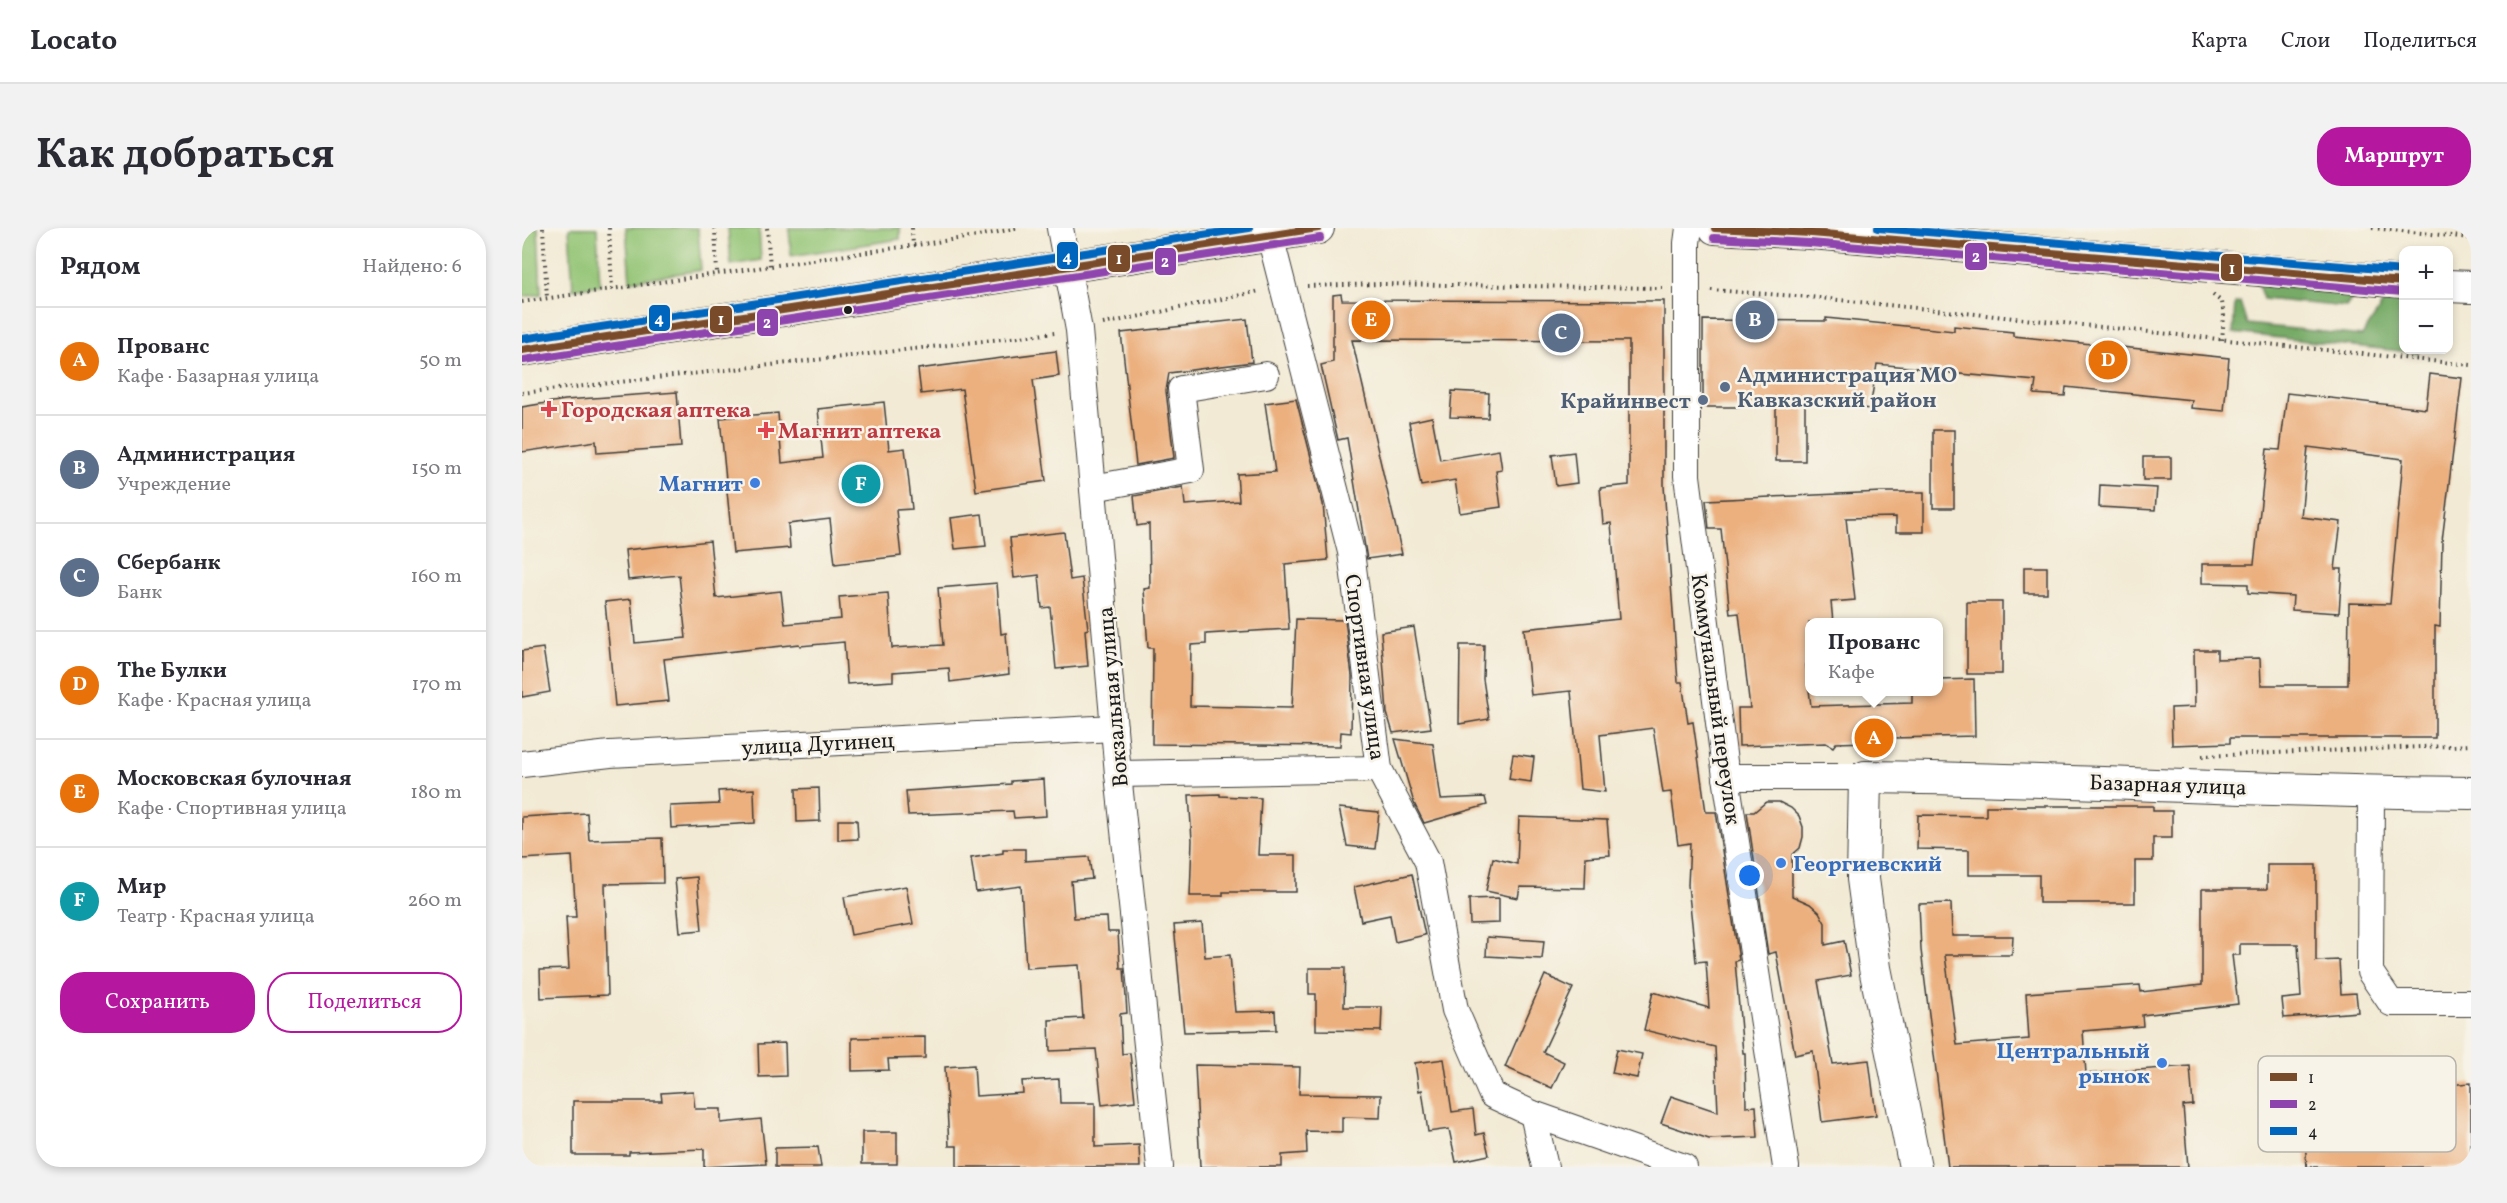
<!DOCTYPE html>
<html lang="ru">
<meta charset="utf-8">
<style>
body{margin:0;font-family:Vollkorn,serif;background:#f2f2f3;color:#2b2b33}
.controls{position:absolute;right:18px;top:18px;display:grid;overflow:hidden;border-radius:12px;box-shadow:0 3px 9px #0003}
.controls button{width:54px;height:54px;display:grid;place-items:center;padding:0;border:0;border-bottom:2px solid #e1e1e2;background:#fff;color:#2b2b33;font:30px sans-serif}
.you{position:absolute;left:1228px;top:648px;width:21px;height:21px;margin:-15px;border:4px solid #fff;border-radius:50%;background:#1a73e8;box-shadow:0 0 0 9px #1a73e833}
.badge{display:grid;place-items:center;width:39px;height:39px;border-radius:50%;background:#b5179e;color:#fff;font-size:20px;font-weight:700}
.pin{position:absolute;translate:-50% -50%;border:3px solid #fff;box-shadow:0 2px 6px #0006}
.popup{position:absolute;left:1283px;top:390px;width:138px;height:78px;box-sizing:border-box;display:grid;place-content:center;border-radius:12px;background:#fff;filter:drop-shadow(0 2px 4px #0005);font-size:20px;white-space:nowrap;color:#7c7c81}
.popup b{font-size:22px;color:#2b2b33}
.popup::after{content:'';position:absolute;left:50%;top:100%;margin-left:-12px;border:12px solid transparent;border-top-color:#fff}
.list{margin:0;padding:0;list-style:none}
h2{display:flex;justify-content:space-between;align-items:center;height:78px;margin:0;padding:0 24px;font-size:26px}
h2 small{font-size:20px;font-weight:400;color:#7c7c81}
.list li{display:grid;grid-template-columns:39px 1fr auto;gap:18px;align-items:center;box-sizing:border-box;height:108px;padding:0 24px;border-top:2px solid #e1e1e2}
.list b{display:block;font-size:22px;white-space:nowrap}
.list p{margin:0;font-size:20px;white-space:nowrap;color:#7c7c81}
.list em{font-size:20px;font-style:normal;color:#7c7c81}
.actions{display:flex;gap:12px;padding:18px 24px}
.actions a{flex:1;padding:14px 0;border:2px solid #b5179e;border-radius:24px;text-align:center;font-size:21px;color:#b5179e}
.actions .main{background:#b5179e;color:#fff}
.map{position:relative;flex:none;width:1949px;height:939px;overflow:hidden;border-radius:24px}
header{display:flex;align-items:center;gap:36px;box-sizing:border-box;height:84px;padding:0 30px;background:#fff;border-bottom:2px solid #e1e1e2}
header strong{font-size:28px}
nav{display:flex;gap:33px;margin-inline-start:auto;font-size:21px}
.intro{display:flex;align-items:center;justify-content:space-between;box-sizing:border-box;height:144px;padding:0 36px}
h1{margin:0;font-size:42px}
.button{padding:15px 27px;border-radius:24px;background:#b5179e;color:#fff;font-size:21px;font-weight:700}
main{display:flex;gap:36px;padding:0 36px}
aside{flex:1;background:#fff;border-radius:24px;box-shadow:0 3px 9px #0003}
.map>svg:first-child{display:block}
</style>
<header>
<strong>Locato</strong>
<nav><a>Карта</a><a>Слои</a><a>Поделиться</a></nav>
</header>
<div class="intro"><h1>Как добраться</h1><a class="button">Маршрут</a></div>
<main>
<aside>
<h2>Рядом<small>Найдено: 6</small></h2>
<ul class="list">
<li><span class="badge" style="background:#e8710a">A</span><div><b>Прованс</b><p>Кафе · Базарная улица</p></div><em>50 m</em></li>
<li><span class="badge" style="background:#5c6f8a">B</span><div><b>Администрация</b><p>Учреждение</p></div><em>150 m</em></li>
<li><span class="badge" style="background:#5c6f8a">C</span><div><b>Сбербанк</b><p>Банк</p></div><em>160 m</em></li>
<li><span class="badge" style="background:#e8710a">D</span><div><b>The Булки</b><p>Кафе · Красная улица</p></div><em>170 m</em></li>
<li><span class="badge" style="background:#e8710a">E</span><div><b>Московская булочная</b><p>Кафе · Спортивная улица</p></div><em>180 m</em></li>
<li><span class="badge" style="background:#0f9aa8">F</span><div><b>Мир</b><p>Театр · Красная улица</p></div><em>260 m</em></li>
</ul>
<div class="actions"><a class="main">Сохранить</a><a>Поделиться</a></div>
</aside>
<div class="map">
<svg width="1949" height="939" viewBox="0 0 1949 939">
<rect width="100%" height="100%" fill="#f7f3e8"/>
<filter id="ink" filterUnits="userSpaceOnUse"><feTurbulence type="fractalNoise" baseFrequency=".0167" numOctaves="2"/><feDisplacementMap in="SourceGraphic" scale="12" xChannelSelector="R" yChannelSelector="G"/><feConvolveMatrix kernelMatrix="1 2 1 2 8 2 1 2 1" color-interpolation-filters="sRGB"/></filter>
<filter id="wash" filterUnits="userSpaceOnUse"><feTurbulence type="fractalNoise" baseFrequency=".008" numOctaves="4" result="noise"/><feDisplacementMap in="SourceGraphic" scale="24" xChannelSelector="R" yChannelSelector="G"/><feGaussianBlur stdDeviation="1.35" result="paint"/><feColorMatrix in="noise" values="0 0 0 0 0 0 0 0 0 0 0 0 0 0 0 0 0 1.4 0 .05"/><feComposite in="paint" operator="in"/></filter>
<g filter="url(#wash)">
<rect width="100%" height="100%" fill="#f2ead4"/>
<g fill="#93c474" stroke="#587048" stroke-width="1.5">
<polygon points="0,0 16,0 19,66 0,69"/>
<polygon points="47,0 75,0 78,57 51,61"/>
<polygon points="104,0 176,0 179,42 108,53"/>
<polygon points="206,0 237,0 239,32 209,37"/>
<polygon points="267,0 378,0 378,11 269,28"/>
</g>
<g fill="#76aa66" stroke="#496341" stroke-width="1.5">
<polygon points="1736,56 1834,65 1824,79 1741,71"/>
<polygon points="1866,68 1881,69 1882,122 1897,122 1896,125 1711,105 1713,75 1718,74 1725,96 1840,108"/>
</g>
<g id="blocks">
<g fill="#ecb07f">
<polygon points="819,66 820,72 1142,73 1142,258 1156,454 1160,454 1166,495 1171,494 1184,584 1194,584 1217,732 1213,733 1221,825 1223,825 1224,879 1234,878 1236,909 1187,911 1139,895 1149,868 1196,884 1193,819 1122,802 1131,764 1187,780 1184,733 1174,734 1166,657 1168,615 1156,617 1149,564 1141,565 1131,500 1078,507 1083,564 1058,561 1049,463 1009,467 1002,401 1097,391 1089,295 1081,296 1078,260 1107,257 1107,113 830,112 880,326 845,331 825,210 816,212 799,137 811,134 811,67"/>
<polygon points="1304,90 1432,103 1432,98 1491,104 1491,108 1707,130 1702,183 1669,180 1670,172 1544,159 1543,168 1512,166 1514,153 1428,145 1428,143 1355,136 1348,181 1283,171 1283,233 1254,233 1254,179 1181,179 1181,92 1304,93"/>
<polygon points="725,91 730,134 647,145 644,163 652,230 614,237 599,105"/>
<polygon points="534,123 537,148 511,152 524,253 454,263 440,161 399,166 396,141"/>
<polygon points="1908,146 1940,150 1920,313 1918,399 1913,398 1913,510 1708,510 1708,515 1650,517 1649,480 1673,479 1672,422 1695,422 1695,431 1738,430 1739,457 1826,457 1827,375 1868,376 1881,231 1786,219 1779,289 1819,294 1813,341 1820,341 1817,385 1770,382 1771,368 1726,365 1726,356 1680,355 1680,336 1732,336 1745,221 1758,222 1765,165 1904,181"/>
<polygon points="930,163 967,165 966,190 928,189"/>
<polygon points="155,164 159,219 75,225 74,213 0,224 0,179 43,172"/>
<polygon points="774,171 801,276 806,332 763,336 767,401 684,406 684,416 669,417 668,478 770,480 774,391 823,392 830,448 829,505 819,504 818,518 630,516 631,420 626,420 622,361 628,360 627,296 615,298 612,268 661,259 663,277 717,273 715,246 753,244 743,175"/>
<polygon points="362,174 367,222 383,220 390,281 374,282 379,328 313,336 308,291 266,296 268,320 211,325 198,190 256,185 260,235 301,230 296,181"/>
<polygon points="910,189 918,232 977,222 980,242 974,243 979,279 938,285 933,252 899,258 887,194"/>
<rect x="1411" y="202" width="21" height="78"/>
<polygon points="1052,224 1055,255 1034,258 1030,227"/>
<rect x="1621" y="229" width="28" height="23"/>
<polygon points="1578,257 1635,260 1633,282 1577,279"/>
<polygon points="1360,264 1402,264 1402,304 1374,304 1374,289 1324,290 1333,372 1309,374 1311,394 1287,394 1287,436 1284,437 1289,478 1390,475 1390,464 1416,464 1416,452 1452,451 1453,508 1371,510 1371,513 1358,514 1350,518 1346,514 1314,515 1311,519 1304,515 1217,518 1216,480 1228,480 1217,385 1208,386 1199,301 1187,301 1184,272"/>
<polygon points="460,286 464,318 433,321 429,290"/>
<polygon points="542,304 548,352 560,350 566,401 563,402 566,438 534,441 528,379 520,380 517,347 492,350 488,310"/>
<polygon points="188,313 194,370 259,363 263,396 319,391 317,369 366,365 370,420 421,417 416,360 475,355 479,406 484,405 487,446 428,454 427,440 371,444 371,453 325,456 322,414 278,418 277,416 142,431 147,473 93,478 83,374 109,371 113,415 164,410 157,347 106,352 103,322"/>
<rect x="1502" y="339" width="23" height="26"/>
<rect x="1445" y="374" width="35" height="72"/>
<polygon points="892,399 909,500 871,505 865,485 859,404"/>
<polygon points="938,417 962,417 961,451 967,491 937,496"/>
<polygon points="21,420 28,464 0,469 0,423"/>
<polygon points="873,511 911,516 919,571 963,569 965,577 902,595 892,575"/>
<polygon points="991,526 1012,529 1009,554 987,551"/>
<polygon points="522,551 524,588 492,590 491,583 386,587 384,563 489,556 489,553"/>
<polygon points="297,560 298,593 275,594 274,561"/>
<polygon points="232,561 233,595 149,600 148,578 197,576 196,563"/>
<polygon points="698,566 698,568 739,570 736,627 774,627 774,664 701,664 701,668 668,668 670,612 667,567"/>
<polygon points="1244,574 1257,574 1269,580 1277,588 1281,599 1281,609 1278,620 1270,627 1270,668 1288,676 1297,684 1303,695 1303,717 1322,713 1329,747 1296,753 1311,836 1347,832 1354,887 1300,894 1291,823 1273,827 1254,724 1246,726 1225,584 1232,584"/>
<polygon points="1464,578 1631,578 1631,583 1650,583 1650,610 1631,610 1631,633 1613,633 1613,675 1517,675 1517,647 1447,647 1447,622 1395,621 1396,587 1464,588"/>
<polygon points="817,580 857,584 853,621 825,618"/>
<polygon points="65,585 67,612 140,610 141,655 83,656 86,767 19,770 18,742 47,741 44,689 54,689 50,628 0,631 0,589"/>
<polygon points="997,589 1085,592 1088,627 1064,629 1063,660 998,659 996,670 964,663 971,630 995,636"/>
<polygon points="316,592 335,592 336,611 316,612"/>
<polygon points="481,621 503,621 503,633 567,629 570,651 549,653 552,690 585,689 586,704 596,704 598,740 602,740 605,785 598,786 600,826 608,825 613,873 580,877 574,821 528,823 527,792 561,790 557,737 504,740 499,658 454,664 449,630 481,625"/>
<polygon points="1745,637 1794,637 1794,733 1817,732 1819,766 1834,765 1836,784 1762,790 1760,771 1779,769 1776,716 1718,716 1718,727 1710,727 1716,776 1620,787 1621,798 1561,803 1564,846 1668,838 1671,877 1661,878 1666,939 1426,939 1399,722 1397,676 1429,675 1430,708 1491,708 1490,727 1423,727 1435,817 1507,811 1504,765 1618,757 1619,764 1680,757 1680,661 1745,661"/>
<polygon points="890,646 903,707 873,714 868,687 839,693 832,659"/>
<polygon points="175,649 180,702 158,704 153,651"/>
<polygon points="384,658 391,696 329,707 322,669"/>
<polygon points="977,670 977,695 948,696 947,671"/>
<polygon points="680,695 683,729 708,727 713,784 753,783 754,802 662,804 652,697"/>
<polygon points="965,709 1022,713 1020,731 964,728"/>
<polygon points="787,740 823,740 822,779 860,779 859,803 794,802 794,766 787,766"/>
<polygon points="1023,747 1051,760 1021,824 1042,834 1030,860 983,839"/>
<polygon points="403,809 403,830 366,831 367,842 330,843 330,810"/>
<polygon points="263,815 264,848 237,849 236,816"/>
<polygon points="1095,821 1120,826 1115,850 1090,845"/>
<polygon points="1822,828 1825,865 1949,855 1949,939 1785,939 1781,887 1798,885 1794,830"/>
<polygon points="922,831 930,884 951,881 954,907 962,905 967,927 934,934 927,901 906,904 900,862 897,863 893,835"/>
<polygon points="452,837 454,868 501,865 500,853 537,851 538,875 573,875 573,919 617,917 618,939 435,939 435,918 427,918 423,839"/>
<polygon points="673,837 778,839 777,866 859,867 858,890 820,889 820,904 784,903 785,925 760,927 760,939 678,939"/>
<polygon points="171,863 173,881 199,881 199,895 239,891 244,936 182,939 182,921 107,924 107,927 51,927 51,873 140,873 139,865"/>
<rect x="340" y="904" width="35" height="32"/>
<polygon points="296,919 299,939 253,939 253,920"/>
</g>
</g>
</g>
<g filter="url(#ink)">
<use href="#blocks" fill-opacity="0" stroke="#3c3b38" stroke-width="1.5"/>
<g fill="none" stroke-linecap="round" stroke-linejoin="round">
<g stroke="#3c3b38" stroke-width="28">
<g id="minor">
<polyline points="538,0 557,102 596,546 638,939"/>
<polyline points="1167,0 1165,15 1165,248 1204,549 1264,939"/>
<polyline points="748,8 829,324 857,541 906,634 933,782 970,867 1011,886 1162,939"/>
<polyline points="571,260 669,242 659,161 744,147"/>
<polyline points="0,536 88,526 592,500"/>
<polyline points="596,546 857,541"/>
<polyline points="1204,549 1343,549"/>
<polyline points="1849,564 1848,744 1869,775 1949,775"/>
<polyline points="1011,886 1023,939"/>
</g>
</g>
<g stroke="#3c3b38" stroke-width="34">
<g id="major">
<polyline points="1193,0 1289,5 1882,54"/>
<polyline points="1926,58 1949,59"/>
<polyline points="0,122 796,0"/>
<path d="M 1393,939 L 1353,740 L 1341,651 L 1343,549 C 1545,551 1747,564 1949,565"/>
</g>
</g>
<g stroke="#3c3b38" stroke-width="4" stroke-dasharray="1.5 4.5" stroke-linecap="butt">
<polyline points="21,0 25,70"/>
<polyline points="87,0 90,61"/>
<polyline points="193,0 195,45"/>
<polyline points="245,0 248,38"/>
<polyline points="390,0 391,18"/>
<polyline points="1850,0 1949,10"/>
<polyline points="785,58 859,56 1140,60"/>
<polyline points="1189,62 1288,69 1949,137"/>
<polyline points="1691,67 1700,74 1702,88 1700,112"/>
<polyline points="0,74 456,8 496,0"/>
<polyline points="581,96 738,63"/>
<polyline points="0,165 533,105"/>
<polyline points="1680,528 1949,517"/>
</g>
<use href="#minor" stroke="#fff" stroke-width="26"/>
<use href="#major" stroke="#fff" stroke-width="32"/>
<g stroke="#f7f3e8" stroke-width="12">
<g id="bus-1">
<polyline points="1193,0 1289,5 1882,54"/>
<polyline points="0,122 796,0"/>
</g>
</g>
<g stroke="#f7f3e8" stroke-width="12">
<g id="bus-2">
<polyline points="1192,10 1288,15 1881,64"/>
<polyline points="2,132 798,10"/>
</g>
</g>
<g stroke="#f7f3e8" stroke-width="12">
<g id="bus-3">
<polyline points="1356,0 1882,43"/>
<polyline points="0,111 727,0"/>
</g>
</g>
<use href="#bus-1" stroke="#7a4b2a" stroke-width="8"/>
<use href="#bus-2" stroke="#8e44ad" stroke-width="8"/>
<use href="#bus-3" stroke="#0065bd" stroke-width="8"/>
</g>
</g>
<circle fill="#1c1c1c" stroke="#f7f3e8" stroke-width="2" cx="326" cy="82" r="5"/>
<g fill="#5c6f8a" stroke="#f7f3e8" stroke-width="2">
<circle cx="1203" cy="159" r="6"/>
<circle cx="1181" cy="172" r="6"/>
</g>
<g fill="#e0444e" stroke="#f7f3e8" stroke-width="2">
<path d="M24 172h6v6h6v6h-6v6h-6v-6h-6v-6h6z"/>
<path d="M241 193h6v6h6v6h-6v6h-6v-6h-6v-6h6z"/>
</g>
<g fill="#3f7fe0" stroke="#f7f3e8" stroke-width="2">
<circle cx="233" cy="255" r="6"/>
<circle cx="1259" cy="635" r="6"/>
<circle cx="1640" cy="835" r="6"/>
</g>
<g text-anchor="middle" stroke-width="5" stroke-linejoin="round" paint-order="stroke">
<g font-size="22" font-weight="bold" fill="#4e5e75" stroke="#f7f3e8" text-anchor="start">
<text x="1215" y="154">Администрация МО<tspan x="1215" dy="25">Кавказский район</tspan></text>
<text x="1169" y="180" text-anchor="end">Крайинвест</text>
</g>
<g font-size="22" font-weight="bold" fill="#be3a42" stroke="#f7f3e8" text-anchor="start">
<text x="39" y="189">Городская аптека</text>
<text x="256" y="210">Магнит аптека</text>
</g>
<g font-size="22" font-weight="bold" fill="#366cbe" stroke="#f7f3e8" text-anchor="end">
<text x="221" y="263">Магнит</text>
<text x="1271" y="643" text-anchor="start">Георгиевский</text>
<text x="1628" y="830">Центральный<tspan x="1628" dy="25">рынок</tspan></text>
</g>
<g font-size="22" fill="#1c1c1c" stroke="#f7f3e8">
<text transform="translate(844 439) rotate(82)" y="8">Спортивная улица</text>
<text transform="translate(590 469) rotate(-95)" y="8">Вокзальная улица</text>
<text transform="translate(1195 471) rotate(82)" y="8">Коммунальный переулок</text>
<text transform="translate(296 515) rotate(-3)" y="8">улица Дугинец</text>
<text transform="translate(1646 556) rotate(2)" y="8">Базарная улица</text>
</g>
</g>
<rect x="1736" y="828" width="198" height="96" rx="9" fill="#f7f3e8" stroke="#b5b2ab" stroke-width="1.5"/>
<rect x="1748" y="845" width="27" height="8" fill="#7a4b2a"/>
<rect x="1748" y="872" width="27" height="8" fill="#8e44ad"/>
<rect x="1748" y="899" width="27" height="8" fill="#0065bd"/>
<g font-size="16" fill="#1c1c1c">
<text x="1786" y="855">1</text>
<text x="1786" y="882">2</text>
<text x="1786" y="909">4</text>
</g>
<g stroke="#f7f3e8" stroke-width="2">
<rect x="534" y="13" width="23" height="29" rx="6" fill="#0065bd"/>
<rect x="1442" y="14" width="24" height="29" rx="6" fill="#8e44ad"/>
<rect x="585" y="16" width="24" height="29" rx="6" fill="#7a4b2a"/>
<rect x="632" y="19" width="23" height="29" rx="6" fill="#8e44ad"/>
<rect x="1698" y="25" width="23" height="29" rx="6" fill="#7a4b2a"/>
<rect x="126" y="76" width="23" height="28" rx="6" fill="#0065bd"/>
<rect x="187" y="77" width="24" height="29" rx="6" fill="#7a4b2a"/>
<rect x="234" y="80" width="23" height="29" rx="6" fill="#8e44ad"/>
</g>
<g font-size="16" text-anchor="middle" font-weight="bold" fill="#fff">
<text x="545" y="34">4</text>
<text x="1454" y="34">2</text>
<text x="597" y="36">1</text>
<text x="643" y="39">2</text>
<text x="1710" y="46">1</text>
<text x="137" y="96">4</text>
<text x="199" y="97">1</text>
<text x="245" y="100">2</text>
</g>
</svg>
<div class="controls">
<button>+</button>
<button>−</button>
</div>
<div class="you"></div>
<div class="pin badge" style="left:1352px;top:510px;background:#e8710a">A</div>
<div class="popup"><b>Прованс</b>Кафе</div>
<div class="pin badge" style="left:1233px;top:92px;background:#5c6f8a">B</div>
<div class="pin badge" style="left:1039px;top:105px;background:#5c6f8a">C</div>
<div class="pin badge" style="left:1586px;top:132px;background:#e8710a">D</div>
<div class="pin badge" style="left:849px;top:92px;background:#e8710a">E</div>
<div class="pin badge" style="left:339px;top:256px;background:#0f9aa8">F</div>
</div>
</main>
